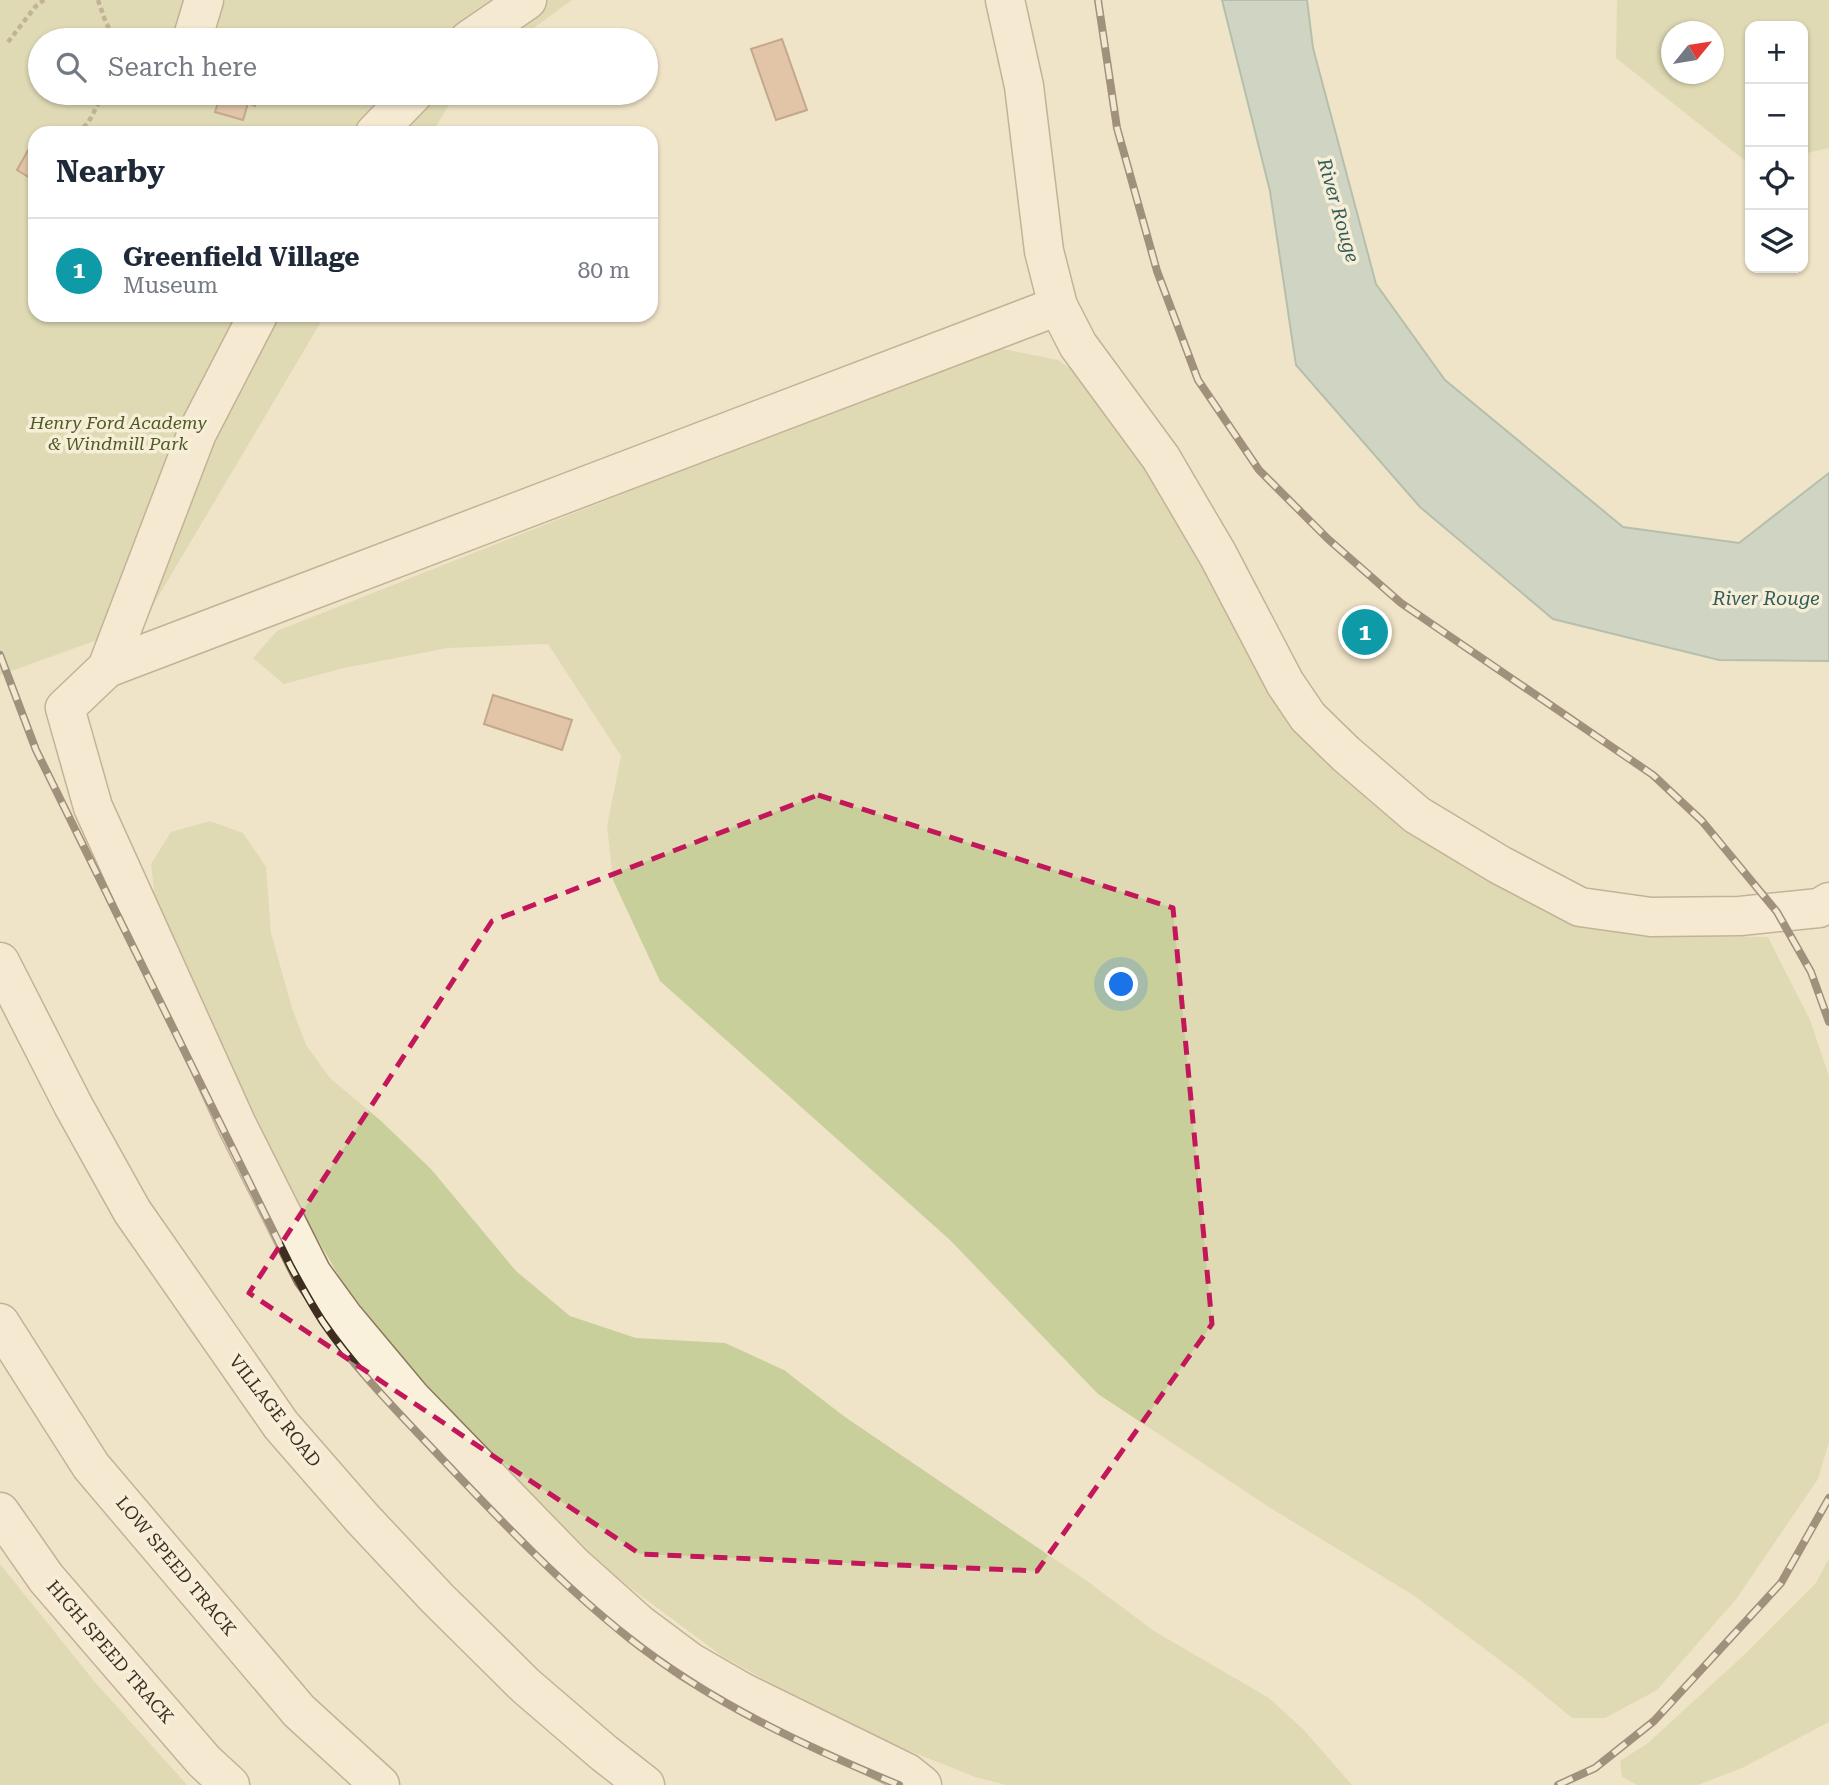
<!DOCTYPE html>
<meta charset="utf-8">
<style>
body{margin:0;font-family:"Roboto Serif",serif;background:#f2f2f3;color:#1f2937}
.controls{position:absolute;right:21px;top:21px;display:grid;overflow:hidden;border-radius:14px;box-shadow:0 2px 5px #0004}
.controls button{width:63px;height:63px;display:grid;place-items:center;padding:0;border:0;border-bottom:2px solid #e0e1e3;background:#fff;color:#1f2937;font:35px sans-serif}
.compass{position:absolute;left:1661px;top:21px;width:63px;height:63px;border-radius:50%;background:#fff;box-shadow:0 2px 5px #0004;rotate:60deg}
.you{position:absolute;left:1122px;top:985px;width:24px;height:24px;margin:-18px;border:5px solid #fff;border-radius:50%;background:#1a73e8;box-shadow:0 0 0 10px #1a73e833}
.badge{display:grid;place-items:center;width:46px;height:46px;border-radius:50%;background:#b45309;color:#fff;font-size:23px;font-weight:700}
.pin{position:absolute;translate:-50% -50%;border:4px solid #fff;box-shadow:0 2px 7px #0006}
.list{margin:0;padding:0;list-style:none}
h2{display:flex;justify-content:space-between;align-items:center;height:91px;margin:0;padding:0 28px;font-size:30px}
h2 small{font-size:23px;font-weight:400;color:#747a83}
.list li{display:grid;grid-template-columns:46px 1fr auto;gap:21px;align-items:center;box-sizing:border-box;height:105px;padding:0 28px;border-top:2px solid #e0e1e3}
.list b{display:block;font-size:26px;white-space:nowrap}
.list p{margin:0;font-size:23px;white-space:nowrap;color:#747a83}
.list em{font-size:23px;font-style:normal;color:#747a83}
.icon{flex:none;width:38px;height:38px;fill:none;stroke:currentColor;stroke-width:2;stroke-linecap:round;stroke-linejoin:round}
.map{position:relative;flex:none;width:1829px;height:1785px;overflow:hidden}
.search{position:absolute;background:#fff;box-shadow:0 2px 5px #0004;left:28px;top:28px;width:630px;height:77px;display:flex;align-items:center;gap:18px;box-sizing:border-box;padding:0 24px;border-radius:38px;color:#747a83;font-size:26px}
.panel{position:absolute;background:#fff;box-shadow:0 2px 5px #0004;left:28px;top:126px;width:630px;height:196px;border-radius:21px}
.map>svg:first-child{display:block}
</style>
<div class="map">
<svg width="1829" height="1785" viewBox="0 0 1829 1785">
<rect width="100%" height="100%" fill="#f0e4c8"/>
<g fill="#c9cf9b" fill-rule="evenodd">
<polygon points="0,0 572,0 517,40 40,40 40,93 456,93 432,133 35,133 35,315 325,315 142,624 0,675"/>
<path d="M 1617,0 L 1829,0 L 1829,148 L 1803,154 L 1803,26 L 1750,26 L 1750,162 L 1748,163 L 1616,58 ZM 1672,32 L 1714,32 L 1714,74 L 1672,74 Z"/>
<polygon points="993,347 1058,360 1088,380 1143,455 1266,678 1511,891 1642,935 1768,937 1810,1020 1829,1076 1829,1442 1818,1479 1737,1598 1657,1690 1605,1718 1572,1718 1526,1680 1413,1595 1272,1509 1098,1394 950,1240 660,981 613,880 607,826 621,756 548,644 448,648 344,668 284,684 253,658 277,631"/>
<polygon points="210,821 243,833 266,867 271,933 292,1008 306,1045 330,1078 380,1120 431,1169 516,1271 570,1316 636,1338 725,1343 784,1370 845,1417 1087,1581 1154,1631 1269,1698 1304,1730 1352,1785 1006,1785 975,1777 847,1726 722,1656 605,1569 501,1467 404,1360 344,1285 298,1205 156,906 151,864 171,832"/>
<polygon points="1829,1558 1829,1722 1742,1768 1698,1785 1637,1785 1622,1777 1620,1761 1648,1743 1745,1654 1816,1583"/>
<polygon points="0,1564 94,1681 187,1785 0,1785"/>
</g>
<polygon fill="#a9c4bc" stroke="#6f938a" stroke-width="2" points="1222,0 1307,0 1313,48 1376,284 1445,380 1623,527 1739,543 1829,473 1829,661 1719,660 1553,619 1420,507 1296,365 1270,191"/>
<g fill="#cf9f7d" stroke="#8d5f41" stroke-width="2">
<polygon points="782,39 807,110 776,120 751,49"/>
<polygon points="221,93 259,93 255,106 248,103 243,120 215,112"/>
<polygon points="35,138 35,181 17,170"/>
<polygon points="493,695 572,720 562,750 484,724"/>
</g>
<g fill="none" stroke-linecap="round" stroke-linejoin="round">
<g stroke="#8d765c" stroke-width="41">
<g id="minor">
<polyline points="1005,0 1024,86 1044,251 1058,306 1078,345 1161,458 1218,555 1285,683 1308,717 1346,754 1417,815 1500,865 1580,907 1651,917 1740,916 1819,908 1829,902"/>
<polyline points="192,40 204,0"/>
<polyline points="469,40 527,0"/>
<polyline points="375,133 414,93"/>
<polyline points="258,315 197,433 107,668 65,708 93,807 237,1125 312,1274 344,1318 411,1398 573,1565 639,1624 690,1662 742,1692 907,1773 922,1785"/>
<polyline points="107,668 1058,306"/>
<polyline points="0,962 73,1105 132,1211 281,1425 362,1518 437,1598 526,1686 604,1753 645,1785"/>
<polyline points="0,1323 91,1466 299,1711 380,1785"/>
<polyline points="0,1512 46,1578 204,1761 230,1785"/>
</g>
</g>
<g stroke="#8d765c" stroke-width="4.5" stroke-dasharray="5 3.5" stroke-linecap="butt">
<polyline points="98,0 106,23 116,40"/>
<polyline points="8,42 36,6 44,0"/>
<polyline points="77,133 88,123 104,93"/>
</g>
<use href="#minor" stroke="#faf1dc" stroke-width="38"/>
<g stroke="#3d2e20" stroke-width="8">
<g id="rail">
<polyline points="1098,0 1117,128 1157,271 1198,380 1259,470 1328,539 1401,603 1653,775 1702,821 1777,912 1811,972 1829,1022"/>
<path d="M 0,655 L 36,750 L 291,1267 C 301,1285 311,1304 323,1322 C 358,1373 403,1417 445,1462 C 503,1523 562,1585 629,1638 C 710,1702 804,1746 899,1785"/>
<polyline points="1558,1785 1595,1768 1654,1721 1781,1583 1829,1498"/>
</g>
</g>
<use href="#rail" stroke="#f7eed8" stroke-width="5" stroke-dasharray="16" stroke-linecap="butt"/>
</g>
<path d="M0 0H1829V1785H0ZM 818,795 L 1173,908 L 1212,1324 L 1037,1571 L 640,1554 L 249,1293 L 492,921 Z" fill="#f0e4c8" fill-opacity=".55" fill-rule="evenodd"/>
<path fill="none" stroke="#c2185b" stroke-width="5" stroke-dasharray="14 9" stroke-linejoin="round" d="M 818,795 L 1173,908 L 1212,1324 L 1037,1571 L 640,1554 L 249,1293 L 492,921 Z"/>
<g text-anchor="middle" stroke-width="7" stroke-linejoin="round" paint-order="stroke">
<g font-size="18" font-style="italic" fill="#4d5a26" stroke="#f7eed8">
<text x="118" y="429">Henry Ford Academy<tspan x="118" dy="21">&amp; Windmill Park</tspan></text>
</g>
<g font-size="18" fill="#3d2e20" stroke="#f7eed8">
<text transform="translate(275 1411) rotate(52)" y="6">VILLAGE ROAD</text>
<text transform="translate(176 1566) rotate(50)" y="6">LOW SPEED TRACK</text>
<text transform="translate(110 1652) rotate(49)" y="6">HIGH SPEED TRACK</text>
</g>
<g font-size="19" font-style="italic" fill="#2f5d5a" stroke="#f7eed8">
<text transform="translate(1339 210) rotate(74)" y="7">River Rouge</text>
<text x="1766" y="605">River Rouge</text>
</g>
</g>
</svg>
<div class="controls">
<button>+</button>
<button>−</button>
<button><svg class="icon" aria-label="locate" viewBox="0 0 24 24"><circle cx="12" cy="12" r="6"/><path d="M12 2v4M12 18v4M2 12h4M18 12h4"/></svg></button>
<button><svg class="icon" aria-label="layers" viewBox="0 0 24 24"><path d="M12 4l9 5-9 5-9-5zM3 14l9 5 9-5"/></svg></button>
</div>
<svg class="compass" viewBox="-18 -18 36 36"><path d="M0-13l5 13h-10z" fill="#e53935"/><path d="M0 13l5-13h-10z" fill="#747a83"/></svg>
<div class="you"></div>
<div class="pin badge" style="left:1365px;top:632px;background:#0f9aa8">1</div>
<div class="search"><svg class="icon" aria-label="search" viewBox="0 0 24 24"><circle cx="10" cy="10" r="6"/><path d="M15 15l6 6"/></svg>Search here</div>
<section class="panel">
<h2>Nearby<small></small></h2>
<ul class="list">
<li><span class="badge" style="background:#0f9aa8">1</span><div><b>Greenfield Village</b><p>Museum</p></div><em>80 m</em></li>
</ul>
</section>
</div>
